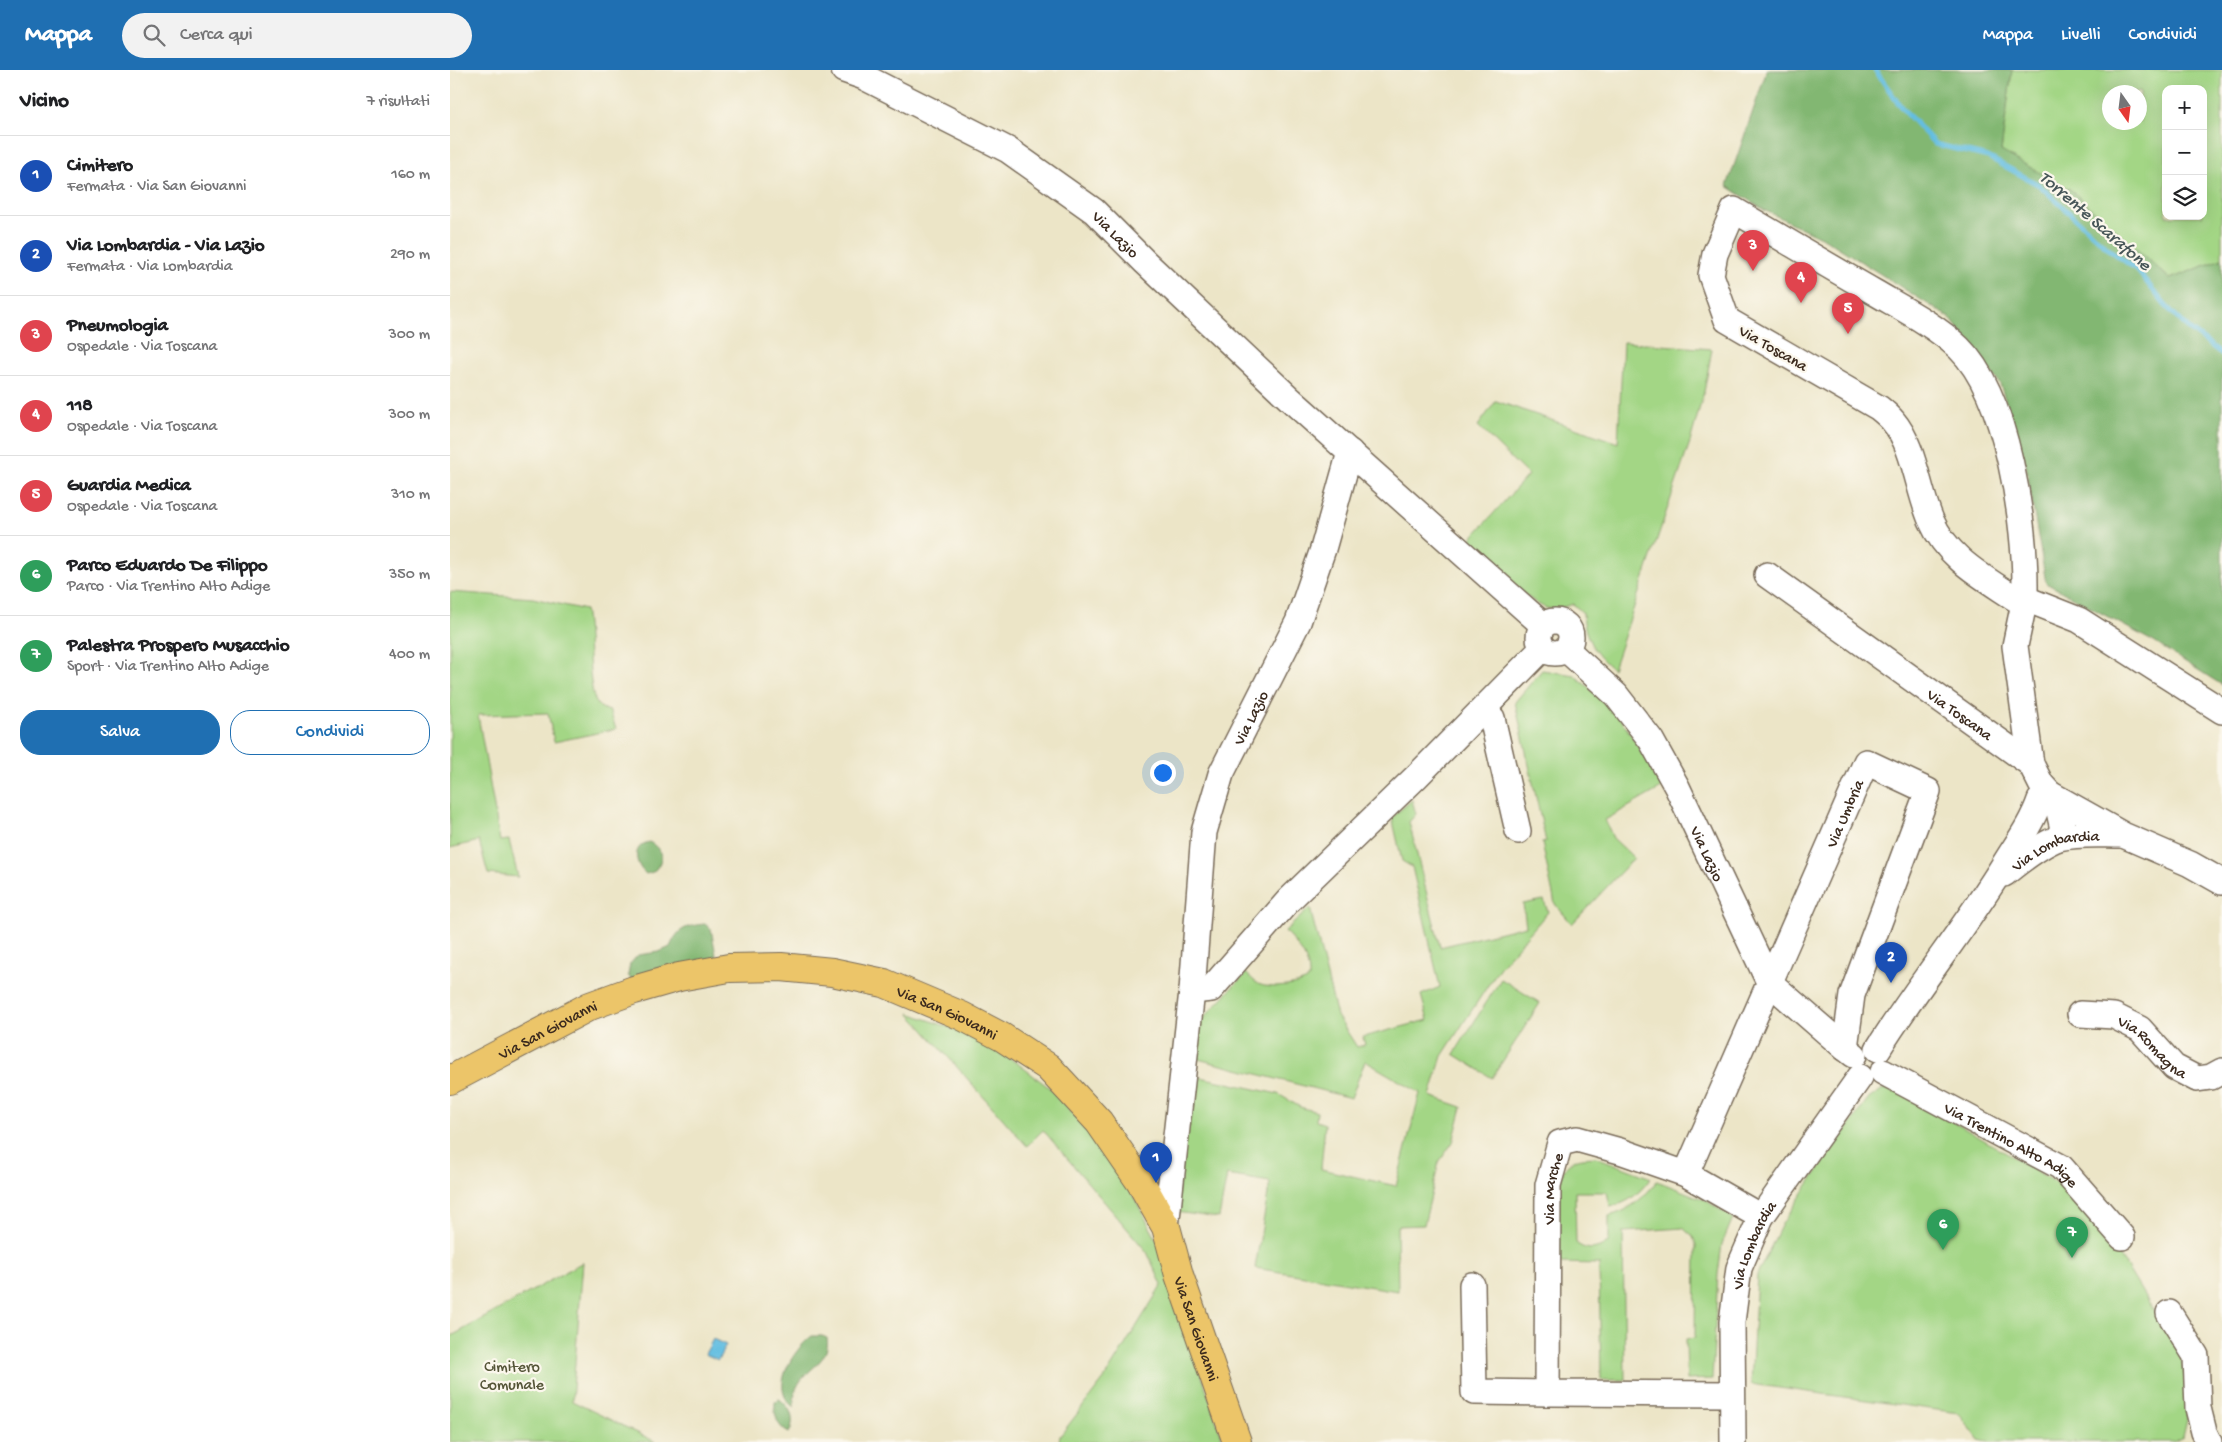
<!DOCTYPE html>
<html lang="it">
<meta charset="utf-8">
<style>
body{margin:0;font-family:"Gochi Hand",sans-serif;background:#f2f2f2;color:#202124}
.controls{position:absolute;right:15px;top:15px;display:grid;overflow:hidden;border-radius:10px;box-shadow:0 5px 20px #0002}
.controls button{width:45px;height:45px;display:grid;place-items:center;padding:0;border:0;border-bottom:1px solid #e0e0e0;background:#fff;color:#202124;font:25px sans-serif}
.compass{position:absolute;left:1652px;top:15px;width:45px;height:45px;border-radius:50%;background:#fff;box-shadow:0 5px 20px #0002;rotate:166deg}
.you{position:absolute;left:712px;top:702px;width:18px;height:18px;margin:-12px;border:4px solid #fff;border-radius:50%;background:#1a73e8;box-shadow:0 0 0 8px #1a73e833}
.badge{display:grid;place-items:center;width:32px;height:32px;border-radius:50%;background:#1f6fb2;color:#fff;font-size:16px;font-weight:700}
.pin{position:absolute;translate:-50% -41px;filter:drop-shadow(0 1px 2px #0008)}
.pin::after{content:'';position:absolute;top:26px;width:18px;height:15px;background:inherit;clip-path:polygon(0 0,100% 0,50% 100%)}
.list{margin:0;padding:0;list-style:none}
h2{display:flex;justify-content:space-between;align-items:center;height:65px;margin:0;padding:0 20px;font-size:21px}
h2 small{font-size:16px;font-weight:400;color:#757577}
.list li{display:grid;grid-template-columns:32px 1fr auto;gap:15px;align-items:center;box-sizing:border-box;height:80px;padding:0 20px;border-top:1px solid #e0e0e0}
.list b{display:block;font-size:19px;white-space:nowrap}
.list p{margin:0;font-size:16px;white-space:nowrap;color:#757577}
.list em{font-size:16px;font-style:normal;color:#757577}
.actions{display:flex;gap:10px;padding:15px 20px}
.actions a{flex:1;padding:11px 0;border:1px solid #1f6fb2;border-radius:20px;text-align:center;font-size:18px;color:#1f6fb2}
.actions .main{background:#1f6fb2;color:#fff}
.icon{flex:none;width:28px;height:28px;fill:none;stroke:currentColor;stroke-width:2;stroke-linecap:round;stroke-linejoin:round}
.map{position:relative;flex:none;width:1772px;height:1372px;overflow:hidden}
header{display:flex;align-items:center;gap:30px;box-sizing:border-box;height:70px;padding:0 25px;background:#1f6fb2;color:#fff}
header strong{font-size:24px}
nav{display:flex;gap:28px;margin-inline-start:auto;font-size:18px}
.search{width:350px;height:45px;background:#f2f2f2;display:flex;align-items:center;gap:12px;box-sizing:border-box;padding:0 18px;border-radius:28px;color:#757577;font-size:19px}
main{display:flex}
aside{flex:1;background:#fff}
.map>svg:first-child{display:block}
</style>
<header>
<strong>Mappa</strong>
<div class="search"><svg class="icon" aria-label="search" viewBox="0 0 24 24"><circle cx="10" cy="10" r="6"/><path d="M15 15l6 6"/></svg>Cerca qui</div>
<nav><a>Mappa</a><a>Livelli</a><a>Condividi</a></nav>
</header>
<main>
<aside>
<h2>Vicino<small>7 risultati</small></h2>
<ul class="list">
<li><span class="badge" style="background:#1a4fb4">1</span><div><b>Cimitero</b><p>Fermata · Via San Giovanni</p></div><em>160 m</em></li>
<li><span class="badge" style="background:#1a4fb4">2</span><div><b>Via Lombardia - Via Lazio</b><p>Fermata · Via Lombardia</p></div><em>290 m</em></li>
<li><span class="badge" style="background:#e0444e">3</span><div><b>Pneumologia</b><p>Ospedale · Via Toscana</p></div><em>300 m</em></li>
<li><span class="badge" style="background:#e0444e">4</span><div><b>118</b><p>Ospedale · Via Toscana</p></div><em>300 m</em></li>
<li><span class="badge" style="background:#e0444e">5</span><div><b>Guardia Medica</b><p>Ospedale · Via Toscana</p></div><em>310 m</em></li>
<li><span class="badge" style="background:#2e9e5b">6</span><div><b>Parco Eduardo De Filippo</b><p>Parco · Via Trentino Alto Adige</p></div><em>350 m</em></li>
<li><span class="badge" style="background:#2e9e5b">7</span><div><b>Palestra Prospero Musacchio</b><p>Sport · Via Trentino Alto Adige</p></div><em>400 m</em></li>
</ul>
<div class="actions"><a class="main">Salva</a><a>Condividi</a></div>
</aside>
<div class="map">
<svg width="1772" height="1372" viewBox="0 0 1772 1372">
<rect width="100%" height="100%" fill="#fbf7ec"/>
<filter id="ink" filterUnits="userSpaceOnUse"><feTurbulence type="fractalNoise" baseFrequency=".02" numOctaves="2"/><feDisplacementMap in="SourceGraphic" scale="10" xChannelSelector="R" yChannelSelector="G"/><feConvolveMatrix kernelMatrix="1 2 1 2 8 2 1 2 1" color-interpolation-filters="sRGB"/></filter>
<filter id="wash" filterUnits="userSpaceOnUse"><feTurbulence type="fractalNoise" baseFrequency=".0096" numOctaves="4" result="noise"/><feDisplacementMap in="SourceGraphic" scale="20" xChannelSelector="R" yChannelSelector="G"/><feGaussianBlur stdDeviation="1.12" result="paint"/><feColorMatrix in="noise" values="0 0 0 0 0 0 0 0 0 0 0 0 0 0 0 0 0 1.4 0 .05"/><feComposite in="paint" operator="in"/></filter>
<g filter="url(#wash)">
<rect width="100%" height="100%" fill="#ece5c7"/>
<g fill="#a3d685" stroke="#6f8052" fill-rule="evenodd">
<path d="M 1562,0 L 1772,0 L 1772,189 L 1720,209 L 1703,194 L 1551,81 ZM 1716,19 L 1753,19 L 1753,146 L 1716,146 ZM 1660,22 L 1690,22 L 1690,52 L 1660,52 Z"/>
<path d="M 1173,272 L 1262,279 L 1254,322 L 1240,372 L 1163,599 C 1145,585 1134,567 1133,543 L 1123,534 C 1114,537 1105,540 1096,538 C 1078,532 1033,488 1017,473 L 1078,405 L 1028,356 L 1046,331 L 1168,373 Z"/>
<path d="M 0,522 L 83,528 L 135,540 C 140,561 137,618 147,634 C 150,638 156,640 160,641 L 166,659 L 104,672 L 98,643 L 28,645 L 50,771 L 59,770 L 68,807 L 38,804 L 29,771 L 0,778 Z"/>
<polygon points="1092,600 1124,605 1163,638 1204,699 1213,717 1155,750 1163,768 1184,788 1122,854 1105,834 1092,773 1096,772 1065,632"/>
<path d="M 962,730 L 966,744 L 959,752 L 990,877 L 1076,856 L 1073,834 L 1094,830 L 1098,842 L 1050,897 L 992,986 L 980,1026 L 1012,1037 L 1003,1072 L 989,1092 L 974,1155 L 947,1156 L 948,1221 L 805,1198 L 820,1112 L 777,1105 L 769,1148 L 726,1142 L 741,1005 L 828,1024 L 850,1037 L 867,1042 L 866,1051 L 875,1054 L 871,1099 L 946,1116 L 970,1023 L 915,991 L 901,1028 L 744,988 L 748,954 L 796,903 C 799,906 804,911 808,914 C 821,920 847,916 859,909 C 860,888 848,877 835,861 L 860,838 L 887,946 L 907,977 L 915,975 L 913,967 L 978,950 L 971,925 L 990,917 L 962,797 L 952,791 L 942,747 Z"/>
<polygon points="1051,909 1090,933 1042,1008 1004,984"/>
<polygon points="459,943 518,964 567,993 601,1019 640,1061 668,1097 712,1180 773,1372 609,1372 610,1366 654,1309 712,1215 697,1182 593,1060 577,1076"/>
<polygon points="1433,1019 1449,1020 1612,1116 1645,1145 1730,1284 1736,1310 1737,1350 1733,1367 1723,1372 1538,1372 1529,1370 1509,1343 1301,1314 1307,1205 1332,1154 1362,1109 1417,1030"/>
<path d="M 1146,1087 L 1201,1108 C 1189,1123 1179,1134 1160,1136 L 1157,1122 L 1125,1122 L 1126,1173 C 1137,1182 1148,1180 1159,1171 L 1159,1146 C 1179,1141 1195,1127 1207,1111 L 1255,1130 L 1283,1148 L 1272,1174 L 1268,1204 L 1262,1309 L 1237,1310 L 1236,1269 L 1245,1268 L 1246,1175 L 1243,1167 L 1233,1158 L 1173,1162 L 1175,1310 L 1151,1310 L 1149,1194 L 1107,1193 C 1108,1174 1105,1106 1117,1095 C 1125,1087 1135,1088 1146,1087 Z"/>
<polygon points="133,1192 122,1331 206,1372 0,1372 0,1267"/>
</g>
<g fill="#82b772" stroke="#5e7048">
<polygon points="1317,0 1562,0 1551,81 1621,120 1720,209 1772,189 1772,615 1704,572 1596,513 1575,390 1550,314 1500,248 1375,169 1314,140 1277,116"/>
<path d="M 199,772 C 213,779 215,791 203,802 L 196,804 C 185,795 181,776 199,772 Z"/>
<path d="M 255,854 L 261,859 L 268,895 L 184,914 L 178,905 L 180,894 L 188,885 L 209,882 L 220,877 C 228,858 236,856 255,854 Z"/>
<path d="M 362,1266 L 372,1266 L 377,1268 C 381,1292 355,1299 347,1317 C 344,1323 344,1331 344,1337 C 318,1319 343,1280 362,1266 Z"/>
<path d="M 329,1329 C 341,1337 346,1350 339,1363 C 327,1357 324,1345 325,1332 Z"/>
</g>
<polygon fill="#64bee1" stroke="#507480" points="263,1269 276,1275 268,1290 255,1284"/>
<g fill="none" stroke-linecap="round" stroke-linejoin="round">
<polyline stroke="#64bee1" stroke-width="5" points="1425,0 1451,37 1485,74 1538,87 1589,115 1661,181 1687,200 1715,235 1739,259 1772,284"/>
</g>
</g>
<g filter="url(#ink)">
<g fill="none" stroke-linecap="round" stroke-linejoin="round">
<g stroke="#796b59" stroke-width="28">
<g id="minor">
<path id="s1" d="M 394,0 L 414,7 L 558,80 L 644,141 L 695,192 L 840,329 L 1093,555"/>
<path id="s2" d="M 1317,505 L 1581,694"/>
<path d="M 1566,529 C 1532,506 1498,489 1481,450 C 1468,420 1464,375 1443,351 C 1439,346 1434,342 1429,338 L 1277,250 L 1261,205 L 1265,184 L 1284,140 C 1330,167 1377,195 1424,222 C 1453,239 1485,255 1509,278 C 1558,326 1576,456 1575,522"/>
<polyline points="1581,531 1629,550 1772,641"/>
<polyline points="1573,538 1565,576 1581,694 1591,714 1600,724 1608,737 1613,759 1608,768"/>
<circle cx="1105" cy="567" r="16"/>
<path id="s3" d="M 1116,579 L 1166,625 L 1201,670 L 1227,717 L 1319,912 L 1395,978 L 1404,985"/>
<polyline points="1033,640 1042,648 1068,761"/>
<polyline points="1600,724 1673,765 1740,794 1772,812"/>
<path id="s4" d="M 1554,804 C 1569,792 1591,774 1609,768 C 1628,763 1651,765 1671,765"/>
<polyline points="742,921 761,919 839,830 967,706 1093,578"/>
<path id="s5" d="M 1630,944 L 1664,946 L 1690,959 L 1724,997 L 1747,1009 L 1761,1007 L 1772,1001"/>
<path d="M 1428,979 C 1468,915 1516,857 1555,793 C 1568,772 1582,753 1590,730"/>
<path id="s6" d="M 1433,1002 L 1611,1097 L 1672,1167"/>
<path id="s7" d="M 1236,1104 L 1416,692 L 1478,721 L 1402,925 L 1395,978"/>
<path id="s8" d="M 716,1157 L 742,921 L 754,762 L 771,704 L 848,552 L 873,479 L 900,382"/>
<polyline points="1022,1215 1024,1322 1097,1323"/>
<polyline points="1719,1243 1746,1286 1748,1338 1754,1362 1759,1372"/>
<path id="s9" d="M 1282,1324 L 1097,1323 L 1098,1115 L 1110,1073 L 1127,1069 L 1170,1081 L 1236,1104 L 1311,1147"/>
<path id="s10" d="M 1283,1372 L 1282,1252 L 1289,1198 L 1311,1147 L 1410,1007"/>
</g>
</g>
<g stroke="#796b59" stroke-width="30">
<g id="major">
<path id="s11" d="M 0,1010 L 140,936 L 184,920 L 229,907 L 279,898 L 331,897 L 382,902 L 434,913 L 512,946 L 552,967 L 598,997 L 649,1052 L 691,1113 L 716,1157 L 729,1205 L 787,1372"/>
</g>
</g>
<use href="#minor" stroke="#fff" stroke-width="25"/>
<use href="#major" stroke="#ecc569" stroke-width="28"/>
</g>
</g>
<g text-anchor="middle" stroke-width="4.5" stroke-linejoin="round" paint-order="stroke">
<g font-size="16" fill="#3b2a1e" stroke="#fbf7ec">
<text dy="6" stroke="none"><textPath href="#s1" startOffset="320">Via Lazio</textPath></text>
<text transform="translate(1324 277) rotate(30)" y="6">Via Toscana</text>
<text dy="6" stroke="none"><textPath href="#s2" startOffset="238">Via Toscana</textPath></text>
<text dy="6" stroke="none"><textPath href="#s8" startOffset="521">Via Lazio</textPath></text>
<text dy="6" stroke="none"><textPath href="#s7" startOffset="394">Via Umbria</textPath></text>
<text dy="6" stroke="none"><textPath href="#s3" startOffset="252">Via Lazio</textPath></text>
<text dy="6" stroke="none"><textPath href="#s4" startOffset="59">Via Lombardia</textPath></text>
<text dy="6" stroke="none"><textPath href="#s11" startOffset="529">Via San Giovanni</textPath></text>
<text dy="6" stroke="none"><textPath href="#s11" startOffset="110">Via San Giovanni</textPath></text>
<text dy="6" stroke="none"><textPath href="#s5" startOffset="84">Via Romagna</textPath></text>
<text dy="6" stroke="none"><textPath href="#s6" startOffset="148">Via Trentino Alto Adige</textPath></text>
<text dy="6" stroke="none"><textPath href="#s9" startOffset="390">Via Marche</textPath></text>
<text dy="6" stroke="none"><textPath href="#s10" startOffset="201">Via Lombardia</textPath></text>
<text dy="6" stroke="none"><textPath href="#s11" startOffset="950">Via San Giovanni</textPath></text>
</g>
<g font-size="16" fill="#555538" stroke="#fbf7ec">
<text x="62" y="1301">Cimitero<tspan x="62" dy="18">Comunale</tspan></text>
</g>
<g font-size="18" font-style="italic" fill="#475658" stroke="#fbf7ec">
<text transform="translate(1646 150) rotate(41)" y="6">Torrente Scarafone</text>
</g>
</g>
</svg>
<div class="controls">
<button>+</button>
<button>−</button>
<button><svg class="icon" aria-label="layers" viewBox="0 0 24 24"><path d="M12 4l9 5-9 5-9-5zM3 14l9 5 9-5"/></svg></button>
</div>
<svg class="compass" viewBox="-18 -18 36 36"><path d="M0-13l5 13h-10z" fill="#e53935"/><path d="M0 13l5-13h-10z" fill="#757577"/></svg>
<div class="you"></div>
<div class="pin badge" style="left:706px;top:1113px;background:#1a4fb4">1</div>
<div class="pin badge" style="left:1441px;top:913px;background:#1a4fb4">2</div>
<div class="pin badge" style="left:1303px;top:201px;background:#e0444e">3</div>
<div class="pin badge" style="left:1351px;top:233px;background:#e0444e">4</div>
<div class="pin badge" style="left:1398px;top:264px;background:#e0444e">5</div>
<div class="pin badge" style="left:1493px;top:1180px;background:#2e9e5b">6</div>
<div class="pin badge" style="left:1622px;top:1188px;background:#2e9e5b">7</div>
</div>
</main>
